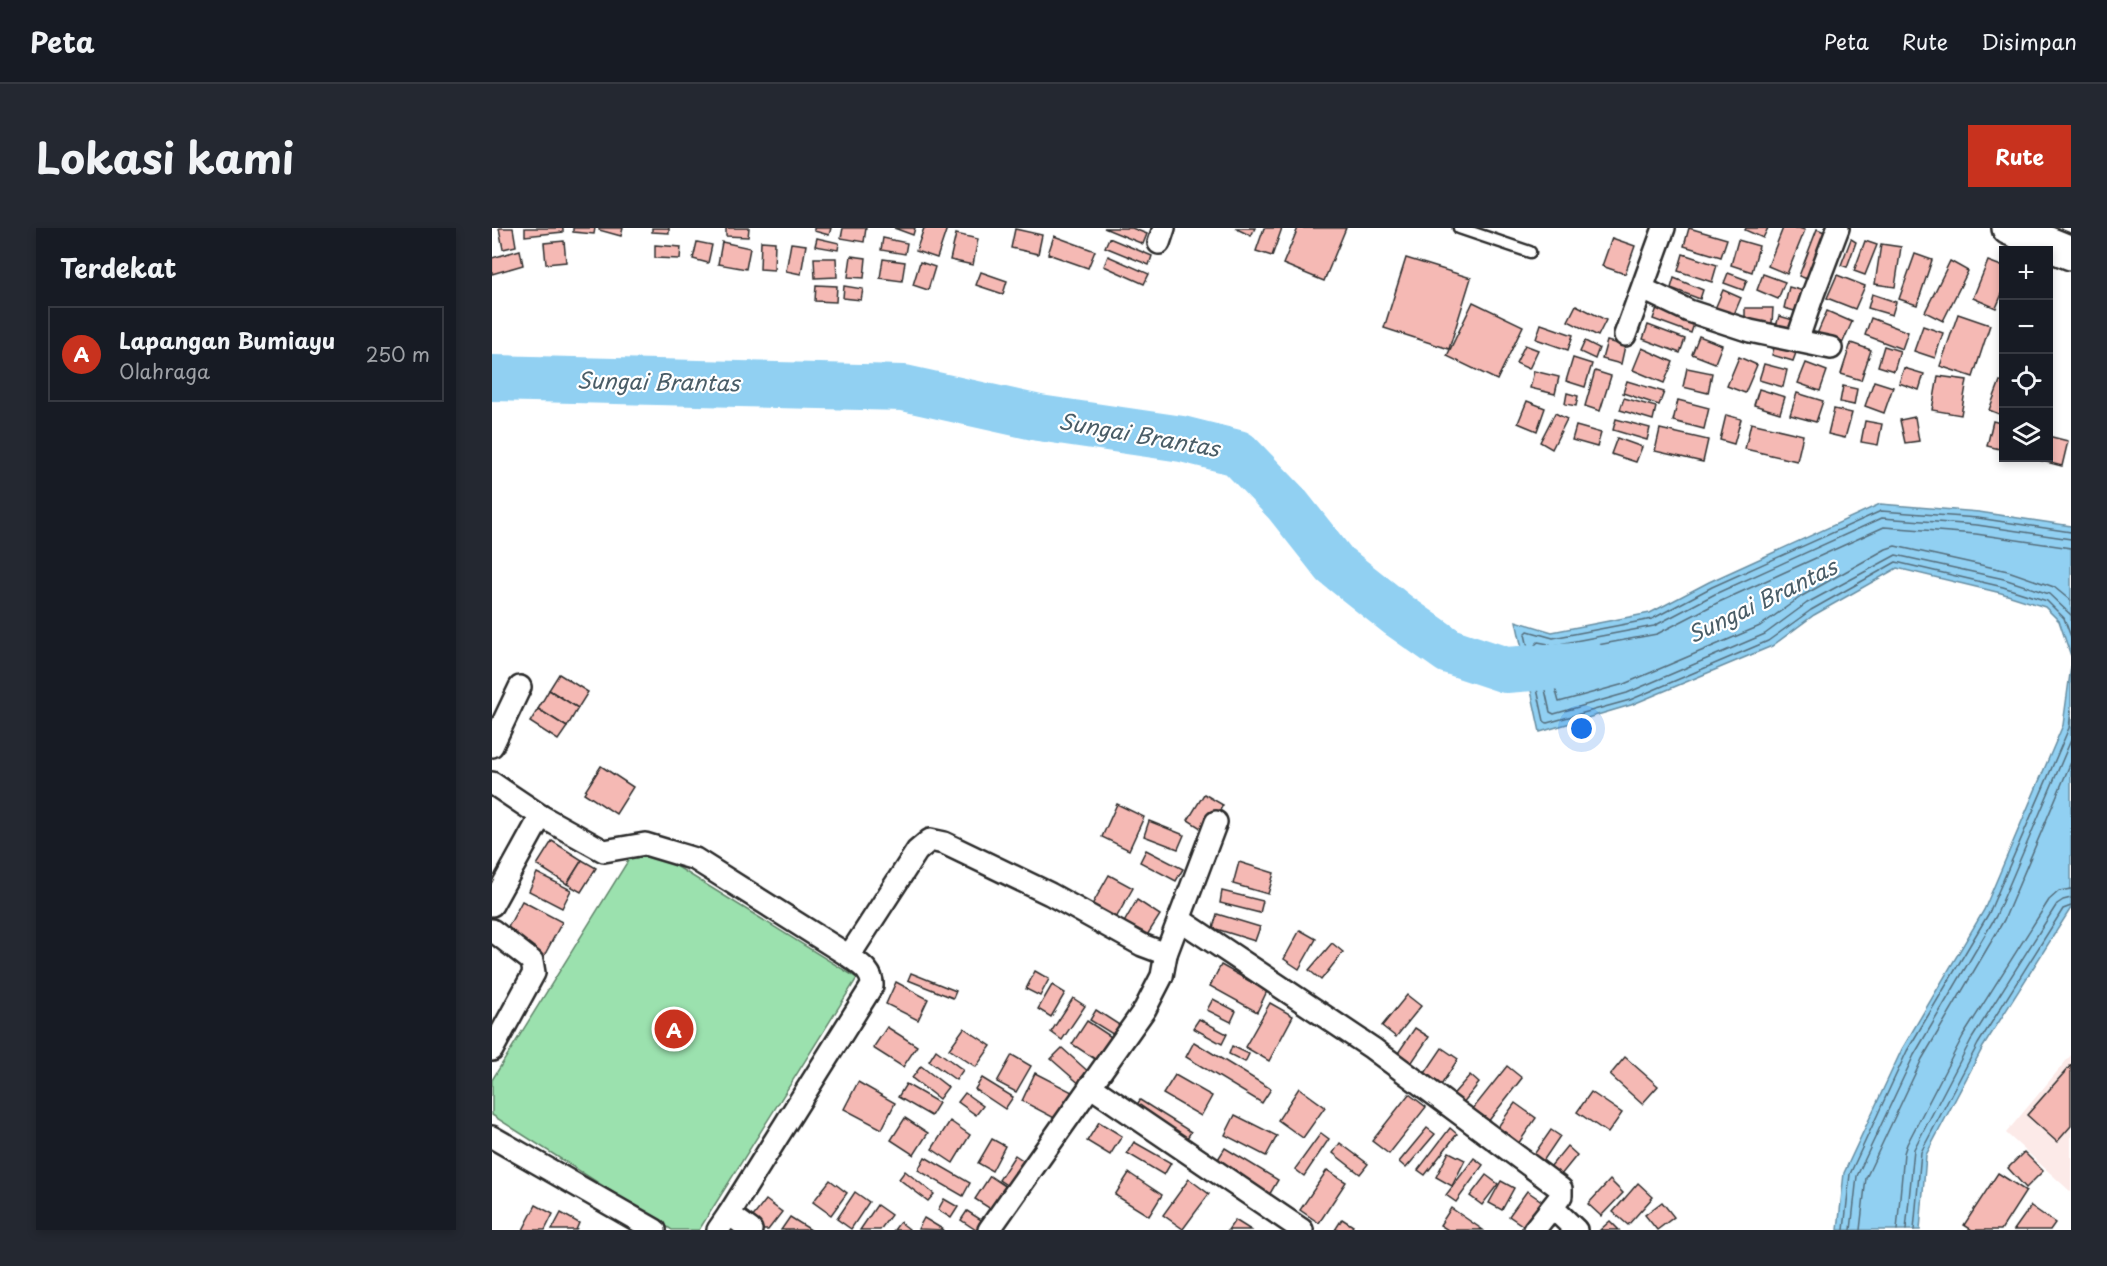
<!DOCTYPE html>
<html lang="id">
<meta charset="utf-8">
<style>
body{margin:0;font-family:"Playpen Sans",sans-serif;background:#242831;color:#f1f3f6}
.controls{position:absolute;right:18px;top:18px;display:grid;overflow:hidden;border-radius:0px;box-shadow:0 3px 9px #0003}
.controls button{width:54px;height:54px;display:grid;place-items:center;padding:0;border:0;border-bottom:2px solid #363941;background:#171b24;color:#f1f3f6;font:30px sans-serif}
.you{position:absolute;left:1090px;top:501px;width:21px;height:21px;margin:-15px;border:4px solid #fff;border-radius:50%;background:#1a73e8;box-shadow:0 0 0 9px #1a73e833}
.badge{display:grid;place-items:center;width:39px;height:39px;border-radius:50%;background:#c8321e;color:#fff;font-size:20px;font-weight:700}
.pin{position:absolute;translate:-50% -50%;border:3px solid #fff;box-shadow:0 2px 6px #0006}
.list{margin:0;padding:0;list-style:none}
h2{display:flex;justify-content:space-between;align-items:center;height:78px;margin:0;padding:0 24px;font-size:26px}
h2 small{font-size:20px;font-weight:400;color:#9ea1a6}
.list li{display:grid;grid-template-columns:39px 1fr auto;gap:18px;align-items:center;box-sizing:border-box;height:96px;margin:0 12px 12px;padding:0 12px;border:2px solid #363941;border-radius:0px}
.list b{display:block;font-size:22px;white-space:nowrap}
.list p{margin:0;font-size:20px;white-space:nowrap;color:#9ea1a6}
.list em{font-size:20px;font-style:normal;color:#9ea1a6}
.icon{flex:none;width:33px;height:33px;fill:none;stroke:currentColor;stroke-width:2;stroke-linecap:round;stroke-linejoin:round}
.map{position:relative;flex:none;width:1579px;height:1002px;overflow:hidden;border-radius:0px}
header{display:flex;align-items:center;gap:36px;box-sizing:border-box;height:84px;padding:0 30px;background:#171b24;border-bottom:2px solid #363941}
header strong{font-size:28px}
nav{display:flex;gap:33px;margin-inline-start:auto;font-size:21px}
.intro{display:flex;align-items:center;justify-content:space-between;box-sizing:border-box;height:144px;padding:0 36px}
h1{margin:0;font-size:42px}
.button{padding:15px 27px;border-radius:0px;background:#c8321e;color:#fff;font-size:21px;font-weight:700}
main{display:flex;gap:36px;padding:0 36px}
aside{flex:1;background:#171b24;border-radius:0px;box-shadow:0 3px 9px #0003}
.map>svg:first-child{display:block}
</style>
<header>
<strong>Peta</strong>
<nav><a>Peta</a><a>Rute</a><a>Disimpan</a></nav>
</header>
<div class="intro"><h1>Lokasi kami</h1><a class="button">Rute</a></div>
<main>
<aside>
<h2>Terdekat<small></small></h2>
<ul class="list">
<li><span class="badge">A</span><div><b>Lapangan Bumiayu</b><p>Olahraga</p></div><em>250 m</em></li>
</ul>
</aside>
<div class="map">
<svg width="1579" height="1002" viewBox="0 0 1579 1002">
<rect width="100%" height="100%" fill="#fff"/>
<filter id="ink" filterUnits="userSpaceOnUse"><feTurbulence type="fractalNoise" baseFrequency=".0167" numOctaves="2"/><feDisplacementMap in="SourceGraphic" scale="12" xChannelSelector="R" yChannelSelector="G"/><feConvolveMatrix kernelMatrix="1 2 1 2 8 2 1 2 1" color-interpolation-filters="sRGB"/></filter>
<g filter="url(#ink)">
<polygon fill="#fceae8" points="1579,827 1579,964 1514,905"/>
<polygon fill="#9be1ae" stroke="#63866c" stroke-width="1.5" points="147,615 365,750 207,1002 180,1002 0,887 0,852"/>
<g fill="#91d0f2" stroke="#688ea2" stroke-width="1.5">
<polygon points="1388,276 1487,284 1579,298 1579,428 1567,393 1553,379 1509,365 1405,340 1322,387 1280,418 1139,477 1048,504 1024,393 1060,404 1158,385 1217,354"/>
<polygon points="1579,438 1579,680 1491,819 1434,927 1428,1002 1346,1002 1352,945 1410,821 1492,682 1571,497"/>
</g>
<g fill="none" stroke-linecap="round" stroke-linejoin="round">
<g stroke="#546d7b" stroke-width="1.5">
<polyline points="1579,304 1486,290 1389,283 1220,359 1160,391 1061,410 1036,403 1033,406 1052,493 1055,495 1138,472 1276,413 1319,382 1404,334 1511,359 1555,373 1572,390 1579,409"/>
<polyline points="1579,311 1485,297 1390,290 1223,366 1162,398 1062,417 1046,414 1043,417 1058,484 1062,486 1135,465 1273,406 1315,375 1404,327 1512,351 1557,366 1579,387"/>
<polyline points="1579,320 1484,306 1392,299 1227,374 1165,406 1057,426 1055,430 1067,474 1132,456 1268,398 1310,368 1394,321 1403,318 1516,343 1562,359 1579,373"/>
<polyline points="1352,1002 1358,946 1415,823 1497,685 1577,500 1579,483"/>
<polyline points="1359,1002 1365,948 1422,827 1504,688 1579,512"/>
<polyline points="1368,1002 1374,950 1430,831 1512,692 1579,534"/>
<polyline points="1405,1002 1412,925 1415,916 1471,808 1557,672 1567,663 1579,661"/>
<polyline points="1414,1002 1422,921 1479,812 1565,676 1571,672 1579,670"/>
<polyline points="1422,1002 1429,924 1486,816 1571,681 1579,678"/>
</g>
<polyline stroke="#91d0f2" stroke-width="46" points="0,150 412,160 547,190 690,211 746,225 794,275 843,337 906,387 957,423 1014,442 1096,436"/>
</g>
<g fill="#f5b9b4" stroke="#2b2b2b" stroke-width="1.5">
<polygon points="7,0 21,0 24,18 11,21"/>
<polygon points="33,0 71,0 71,4 33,8"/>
<polygon points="81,0 103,0 102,6 81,4"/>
<polygon points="107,0 131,0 129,8 107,2"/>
<polygon points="160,0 177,0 177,5 160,4"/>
<polygon points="234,0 257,0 256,9 234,8"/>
<polygon points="322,0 339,0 337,7 322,3"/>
<polygon points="351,0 374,0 372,14 349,10"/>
<polygon points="402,0 423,0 421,7"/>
<polygon points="432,0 455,0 445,30 424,23"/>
<polygon points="612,0 640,0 655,6 651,16"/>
<polygon points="743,0 763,0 759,8"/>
<polygon points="772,0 790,0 780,28 764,23"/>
<polygon points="806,0 854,0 832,53 791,36"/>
<polygon points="1197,0 1235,11 1229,29 1192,18"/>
<polygon points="1254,0 1276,0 1271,10 1253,2"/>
<polygon points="1291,0 1307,0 1313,2 1295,46 1276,38"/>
<polygon points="523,1 550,7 546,26 519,20"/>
<polygon points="1325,1 1335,5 1318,52 1307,48"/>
<polygon points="464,6 486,11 481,37 458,32"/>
<polygon points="562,8 603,23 596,40 556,26"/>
<polygon points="325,10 347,15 346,22 323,18"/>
<polygon points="391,10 415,15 413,26 389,22"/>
<polygon points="617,10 660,28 657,37 613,19"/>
<polygon points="1120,10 1143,18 1133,46 1110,38"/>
<polygon points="1359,11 1364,14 1355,39 1349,37"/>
<polygon points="1246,12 1267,18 1260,44 1239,37"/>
<polygon points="72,13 74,34 54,36 52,15"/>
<polygon points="269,13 283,14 282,42 268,41"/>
<polygon points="1373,13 1385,17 1373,47 1362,43"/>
<polygon points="205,14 220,17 216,35 201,31"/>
<polygon points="230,14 258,20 254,41 226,36"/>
<polygon points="299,15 314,17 309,46 294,43"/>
<polygon points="1389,16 1409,19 1403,59 1383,56"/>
<polygon points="163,17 189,19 188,31 163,30"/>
<polygon points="28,22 31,37 0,46 0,30"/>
<polygon points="1191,26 1225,37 1220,54 1186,43"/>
<polygon points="1423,26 1440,32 1425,77 1407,71"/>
<polygon points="359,28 374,30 372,50 356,49"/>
<polygon points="616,28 657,46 652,56 612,38"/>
<polygon points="322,30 344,30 345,49 323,50"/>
<polygon points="914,30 979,50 957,121 892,100"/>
<polygon points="391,31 413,34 410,53 388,50"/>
<polygon points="1458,33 1476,43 1451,93 1433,84"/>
<polygon points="1496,33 1512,39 1512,61 1504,80 1481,70"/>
<polygon points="428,34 443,39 436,62 421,57"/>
<polygon points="489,44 515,53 511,66 484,57"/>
<polygon points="1236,45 1255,52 1251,62 1232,55"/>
<polygon points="1271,46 1293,54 1286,71 1265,62"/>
<polygon points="1345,47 1373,58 1363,81 1335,70"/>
<polygon points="1182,50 1211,62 1208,71 1179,60"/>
<polygon points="324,57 345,58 344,74 323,73"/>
<polygon points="352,58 371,61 369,72 351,70"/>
<polygon points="1297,59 1312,63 1306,84 1292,80"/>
<polygon points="1231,62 1249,70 1240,91 1222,83"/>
<polygon points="1380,66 1404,74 1400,87 1376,80"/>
<polygon points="981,74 1031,98 1005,152 955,128"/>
<polygon points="1084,77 1114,92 1106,108 1076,93"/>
<polygon points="1166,77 1204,90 1199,105 1161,91"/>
<polygon points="1253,80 1281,80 1280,95 1253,94"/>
<polygon points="1335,83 1360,94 1350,116 1325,106"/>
<polygon points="1466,86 1498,97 1481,149 1448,138"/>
<polygon points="1287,88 1305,93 1301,108 1283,102"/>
<polygon points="1379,90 1416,104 1410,121 1373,107"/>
<polygon points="1049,96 1081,107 1076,122 1044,111"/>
<polygon points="1156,97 1193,111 1188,125 1151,111"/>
<polygon points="1431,98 1451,105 1443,130 1422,123"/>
<polygon points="1207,108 1230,117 1223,135 1200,126"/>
<polygon points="1093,113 1107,120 1103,131 1088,124"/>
<polygon points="1115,113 1133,118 1129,136 1110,131"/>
<polygon points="1359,115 1379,122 1369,152 1349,146"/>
<polygon points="1283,116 1305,122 1301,133 1280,127"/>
<polygon points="1033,117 1046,122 1037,141 1024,135"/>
<polygon points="1392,118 1408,123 1402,143 1386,138"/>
<polygon points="1150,120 1181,134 1172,155 1141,142"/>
<polygon points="1247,129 1265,137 1253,165 1235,158"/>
<polygon points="1081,130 1100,136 1093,159 1074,153"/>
<polygon points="1314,135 1335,143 1328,163 1306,155"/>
<polygon points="1272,136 1295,142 1291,159 1267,152"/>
<polygon points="1195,140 1220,145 1216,165 1191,159"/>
<polygon points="1412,140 1432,146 1427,162 1407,155"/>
<polygon points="1042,143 1067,149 1063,166 1038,160"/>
<polygon points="1103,143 1119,148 1108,183 1093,178"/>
<polygon points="1446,148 1475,152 1469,187 1440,182"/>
<polygon points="1135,153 1172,164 1167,177 1131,165"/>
<polygon points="1382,153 1401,159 1392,185 1373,178"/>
<polygon points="1508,153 1512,154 1512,188 1497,182"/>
<polygon points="1351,158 1365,161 1362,177 1348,174"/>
<polygon points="1267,161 1293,169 1288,185 1262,177"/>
<polygon points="1075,165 1086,168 1084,178 1073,176"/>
<polygon points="1305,165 1331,173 1324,194 1298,187"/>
<polygon points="1132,170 1164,179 1161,192 1128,182"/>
<polygon points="1186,172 1217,180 1212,201 1181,193"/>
<polygon points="1035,173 1053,180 1045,203 1026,195"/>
<polygon points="1342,181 1360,185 1353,210 1336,206"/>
<polygon points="1063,185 1075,191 1060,221 1048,214"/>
<polygon points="1234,187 1249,191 1242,216 1228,212"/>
<polygon points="1423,189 1427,213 1413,215 1408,192"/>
<polygon points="1124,191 1158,200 1155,212 1121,202"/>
<polygon points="1373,193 1390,196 1386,217 1369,214"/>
<polygon points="1501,193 1512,196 1512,222 1495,218"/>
<polygon points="1259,195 1311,207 1305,233 1253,221"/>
<polygon points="1084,198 1109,205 1105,219 1080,212"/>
<polygon points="1168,201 1216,212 1211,234 1163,223"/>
<polygon points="1556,208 1576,213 1570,238 1539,230 1556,230"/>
<polygon points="1125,210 1150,219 1144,234 1119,226"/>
<polygon points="67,446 96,464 86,480 57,462"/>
<polygon points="57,462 86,480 75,499 46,481"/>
<polygon points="46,481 75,499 66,512 38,494"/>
<polygon points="109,538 141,559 124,586 92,565"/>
<polygon points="712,566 731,577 715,604 696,592"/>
<polygon points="625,576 652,589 637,622 610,609"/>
<polygon points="657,593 692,607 686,621 652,608"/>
<polygon points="60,613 90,632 75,656 45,637"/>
<polygon points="654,622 691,641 684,653 648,634"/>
<polygon points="90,632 104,640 89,664 75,656"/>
<polygon points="747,634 782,645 776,666 741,656"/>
<polygon points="45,645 79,662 70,680 37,663"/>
<polygon points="617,647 641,660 624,690 600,677"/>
<polygon points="730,663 771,673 768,685 728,675"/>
<polygon points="645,672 668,687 652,712 630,698"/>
<polygon points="30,673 70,694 52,728 12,707"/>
<polygon points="725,686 768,699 763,713 721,700"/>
<polygon points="808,702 824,711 807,741 792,731"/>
<polygon points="840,715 851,724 829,752 817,742"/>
<polygon points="729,737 775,763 765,784 718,758"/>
<polygon points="543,743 557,751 548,768 534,761"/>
<polygon points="419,745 464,763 461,770 416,752"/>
<polygon points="404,754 436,771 426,792 394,776"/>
<polygon points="560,757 573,765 559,789 546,781"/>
<polygon points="915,767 929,778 904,809 890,798"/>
<polygon points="581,770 593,778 570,812 559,804"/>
<polygon points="721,771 744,783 739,794 715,782"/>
<polygon points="778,775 801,788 777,833 753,819"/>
<polygon points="604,782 632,800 627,810 598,792"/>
<polygon points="707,791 735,806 730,816 701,800"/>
<polygon points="595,793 624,812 609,835 580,816"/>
<polygon points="395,799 425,818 411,839 381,820"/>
<polygon points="472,800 499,818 484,839 457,821"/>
<polygon points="923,800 937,809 918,837 904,828"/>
<polygon points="702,814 779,861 770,875 694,829"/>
<polygon points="740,818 757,826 753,834 737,826"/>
<polygon points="570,820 600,847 590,858 559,831"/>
<polygon points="950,820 966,831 946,862 929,851"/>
<polygon points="444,822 471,842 464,852 437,833"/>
<polygon points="520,827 539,838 524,864 505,854"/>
<polygon points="1133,829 1166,858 1150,876 1118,847"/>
<polygon points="1579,837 1579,898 1565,914 1535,887"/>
<polygon points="429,838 456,859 447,871 420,850"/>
<polygon points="1015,838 1030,850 992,899 976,887"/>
<polygon points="543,845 582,865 568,893 530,873"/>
<polygon points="683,847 720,868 709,888 671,866"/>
<polygon points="978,847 987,855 966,881 956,872"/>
<polygon points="490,850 521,869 513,881 483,861"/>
<polygon points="366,854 403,875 390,901 352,881"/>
<polygon points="414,856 447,875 439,888 406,869"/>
<polygon points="807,860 833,879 811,910 786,892"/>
<polygon points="1099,864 1130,885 1116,905 1085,884"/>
<polygon points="473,865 491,878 484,887 466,874"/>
<polygon points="917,866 934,879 897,926 880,913"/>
<polygon points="648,872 699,904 691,916 640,884"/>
<polygon points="1023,875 1044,890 1024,919 1003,903"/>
<polygon points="743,887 785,908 774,928 733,907"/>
<polygon points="413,890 436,905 422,927 399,912"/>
<polygon points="458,893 478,907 461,935 440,921"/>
<polygon points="607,894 630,908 618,927 595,913"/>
<polygon points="935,900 943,906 914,940 907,934"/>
<polygon points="958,900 965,906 933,947 926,942"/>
<polygon points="1059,902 1068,908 1045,942 1036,935"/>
<polygon points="829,905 837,911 812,948 803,941"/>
<polygon points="500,911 513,918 500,943 486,935"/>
<polygon points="642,914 679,935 672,947 635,925"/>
<polygon points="848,915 876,936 868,946 841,925"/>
<polygon points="1075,918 1085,927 1064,953 1054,944"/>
<polygon points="733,920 786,952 776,969 723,936"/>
<polygon points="957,924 973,932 960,958 944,949"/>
<polygon points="1532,924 1551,943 1534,960 1516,940"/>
<polygon points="523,927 538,937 522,962 507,952"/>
<polygon points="433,929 478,955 471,968 426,942"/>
<polygon points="982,930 991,937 964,974 954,967"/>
<polygon points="835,942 854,954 827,995 808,982"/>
<polygon points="413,943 442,966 436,973 407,951"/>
<polygon points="637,945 670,967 657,988 623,967"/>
<polygon points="1506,945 1534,963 1509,1002 1480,1002 1472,997"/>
<polygon points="994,947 1006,956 990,977 978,968"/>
<polygon points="498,948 519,962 505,985 483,971"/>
<polygon points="697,951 717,966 691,1001 671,987"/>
<polygon points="338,952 355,965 339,987 321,974"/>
<polygon points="1118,952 1131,965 1109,988 1096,976"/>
<polygon points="1009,953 1022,960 1010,982 997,975"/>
<polygon points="1146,955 1161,969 1136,997 1121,984"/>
<polygon points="1035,963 1051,974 1033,999 1017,988"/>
<polygon points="363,964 377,974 359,1001 345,991"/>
<polygon points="452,971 466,979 459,990 446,982"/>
<polygon points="274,972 290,984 276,1002 265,1002 256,995"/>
<polygon points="1170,974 1182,989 1165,1002 1153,987"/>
<polygon points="44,977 61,986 53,1002 31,1002"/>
<polygon points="385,977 399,987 388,1002 368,1002"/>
<polygon points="1539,978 1563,995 1558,1002 1522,1002"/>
<polygon points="959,980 991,1002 956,1002 948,997"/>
<polygon points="475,983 499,998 497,1002 484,1002 469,992"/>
<polygon points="69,985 87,995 84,1002 60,1002"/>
<polygon points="298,989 319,1002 289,1002"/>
<polygon points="432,990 452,1002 426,1001"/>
<polygon points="850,991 861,998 858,1002 843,1002"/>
<polygon points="743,992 759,1002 736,1002"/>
<polygon points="1118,993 1127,1002 1108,1002"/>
<polygon points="408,994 417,1001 416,1002 402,1002"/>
</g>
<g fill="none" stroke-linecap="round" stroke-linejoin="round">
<g stroke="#2b2b2b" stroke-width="15">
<polyline id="service" points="967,0 1038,24"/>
</g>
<g stroke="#2b2b2b" stroke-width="26">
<g id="minor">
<polyline points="667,15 672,0"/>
<polyline points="1151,61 1197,83 1258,103 1339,120"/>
<polyline points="1133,107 1172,0"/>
<polyline points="1305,113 1321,66 1346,0"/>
<polyline points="0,518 28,459"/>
<path d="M 0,555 L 49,588 L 112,623 L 153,616 L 203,631 L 357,728 C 367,736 381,743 380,758 L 237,986"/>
<polyline points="0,677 49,588"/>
<polyline points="687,691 880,820 1069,961 1069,968 1042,1002"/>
<polyline points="0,702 40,733 42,745 0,822"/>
<polyline points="357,728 425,623 438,612 452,615 558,666 650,717 674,726"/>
<polyline points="598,858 810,1002"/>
<polyline points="0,909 163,1002"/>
<polyline points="1061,980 1084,1002"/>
<polyline points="226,1002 237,986 259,1002"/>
<polyline points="497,1002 653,781 670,748 674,726 724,594"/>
</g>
</g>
<g stroke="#2b2b2b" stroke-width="38">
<polyline id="trunk" points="1517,0 1579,25"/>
</g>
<use href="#service" stroke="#fff" stroke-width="10"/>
<use href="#minor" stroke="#fff" stroke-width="21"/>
<use href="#trunk" stroke="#fff" stroke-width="33"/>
</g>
</g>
<g text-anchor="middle" stroke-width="4.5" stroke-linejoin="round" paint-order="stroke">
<g font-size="22" font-style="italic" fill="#4a5d67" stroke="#fff">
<text transform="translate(166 154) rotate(1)" y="8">Sungai Brantas</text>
<text transform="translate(647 207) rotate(10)" y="8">Sungai Brantas</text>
<text transform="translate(1270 373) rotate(-26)" y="8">Sungai Brantas</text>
</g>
</g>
</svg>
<div class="controls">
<button>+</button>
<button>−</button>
<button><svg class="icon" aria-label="locate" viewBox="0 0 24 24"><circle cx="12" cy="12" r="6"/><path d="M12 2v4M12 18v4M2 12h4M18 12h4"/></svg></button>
<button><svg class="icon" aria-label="layers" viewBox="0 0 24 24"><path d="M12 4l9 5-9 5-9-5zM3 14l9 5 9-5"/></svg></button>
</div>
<div class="you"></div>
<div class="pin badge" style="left:182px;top:801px">A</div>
</div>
</main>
